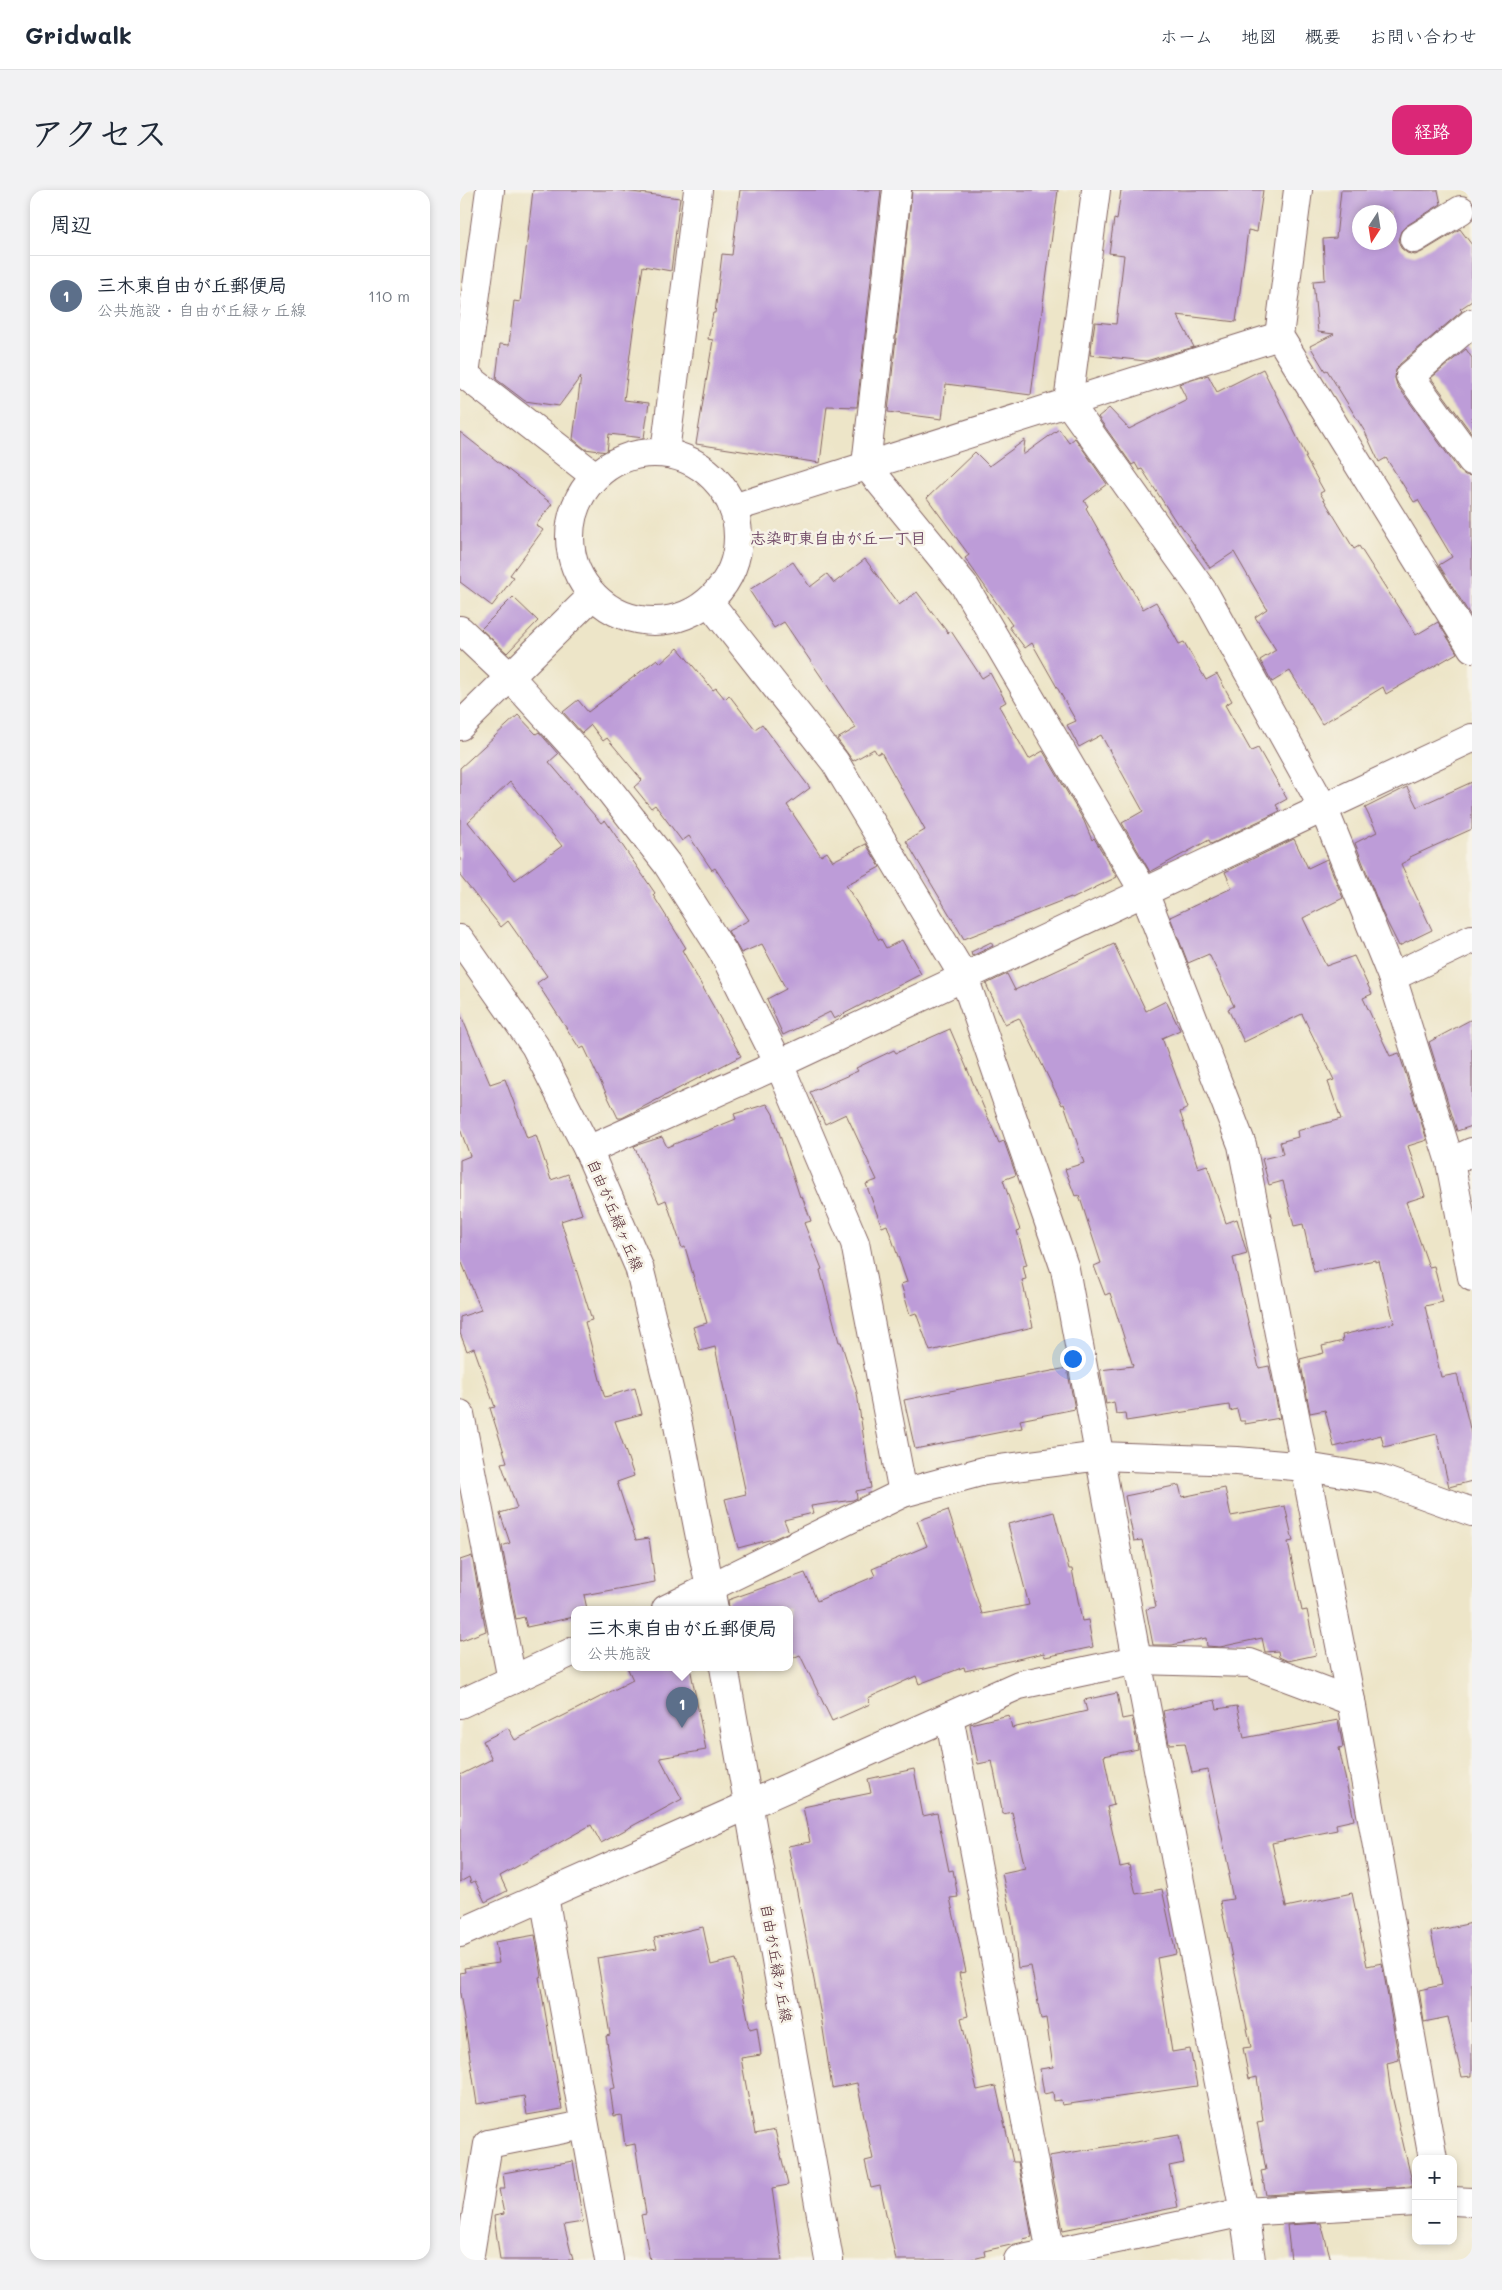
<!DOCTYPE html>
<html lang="ja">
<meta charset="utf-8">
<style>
body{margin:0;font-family:Mali,"Klee One",sans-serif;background:#f2f2f3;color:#1f2937}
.controls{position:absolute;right:15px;bottom:15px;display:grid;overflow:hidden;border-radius:10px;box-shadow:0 2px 8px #0003}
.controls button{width:45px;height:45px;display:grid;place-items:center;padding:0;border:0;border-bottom:1px solid #e0e1e3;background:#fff;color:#1f2937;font:25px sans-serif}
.compass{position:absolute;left:892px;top:15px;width:45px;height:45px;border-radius:50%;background:#fff;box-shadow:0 2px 8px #0003;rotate:192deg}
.you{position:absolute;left:612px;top:1168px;width:18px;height:18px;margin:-12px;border:4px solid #fff;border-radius:50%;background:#1a73e8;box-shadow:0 0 0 8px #1a73e833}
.badge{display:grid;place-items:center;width:32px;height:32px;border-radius:50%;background:#db2777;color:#fff;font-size:16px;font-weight:700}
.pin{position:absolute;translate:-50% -41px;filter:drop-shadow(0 1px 2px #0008)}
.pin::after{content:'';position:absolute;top:26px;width:18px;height:15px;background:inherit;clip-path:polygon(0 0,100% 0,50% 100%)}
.popup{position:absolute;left:111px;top:1416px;width:222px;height:65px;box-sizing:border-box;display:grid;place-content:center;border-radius:10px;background:#fff;filter:drop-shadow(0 1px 4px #0005);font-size:16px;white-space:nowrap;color:#747a83}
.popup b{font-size:19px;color:#1f2937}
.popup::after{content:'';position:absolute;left:50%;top:100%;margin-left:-10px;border:10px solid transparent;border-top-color:#fff}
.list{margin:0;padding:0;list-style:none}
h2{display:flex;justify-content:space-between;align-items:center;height:65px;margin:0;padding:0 20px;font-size:21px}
h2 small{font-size:16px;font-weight:400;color:#747a83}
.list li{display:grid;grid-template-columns:32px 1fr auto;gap:15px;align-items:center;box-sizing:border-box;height:80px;padding:0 20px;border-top:1px solid #e0e1e3}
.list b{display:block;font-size:19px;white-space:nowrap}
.list p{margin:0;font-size:16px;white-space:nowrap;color:#747a83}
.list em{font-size:16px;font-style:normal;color:#747a83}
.map{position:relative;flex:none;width:1012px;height:2070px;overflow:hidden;border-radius:15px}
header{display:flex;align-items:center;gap:30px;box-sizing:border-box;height:70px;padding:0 25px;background:#fff;border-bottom:1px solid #e0e1e3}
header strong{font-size:24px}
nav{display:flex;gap:28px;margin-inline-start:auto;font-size:18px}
.intro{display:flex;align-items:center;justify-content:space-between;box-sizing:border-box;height:120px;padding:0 30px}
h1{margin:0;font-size:35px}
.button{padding:12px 22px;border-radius:15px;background:#db2777;color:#fff;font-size:18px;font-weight:700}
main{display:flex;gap:30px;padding:0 30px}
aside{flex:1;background:#fff;border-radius:15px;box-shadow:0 2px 8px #0003}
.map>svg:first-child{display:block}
</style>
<header>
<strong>Gridwalk</strong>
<nav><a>ホーム</a><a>地図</a><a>概要</a><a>お問い合わせ</a></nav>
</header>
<div class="intro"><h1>アクセス</h1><a class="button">経路</a></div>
<main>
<aside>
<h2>周辺<small></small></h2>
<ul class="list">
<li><span class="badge" style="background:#5c6f8a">1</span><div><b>三木東自由が丘郵便局</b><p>公共施設 · 自由が丘緑ヶ丘線</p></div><em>110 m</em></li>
</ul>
</aside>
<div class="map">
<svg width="1012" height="2070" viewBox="0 0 1012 2070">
<rect width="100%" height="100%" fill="#f7f3e8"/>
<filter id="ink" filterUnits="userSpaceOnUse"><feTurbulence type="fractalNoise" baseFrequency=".02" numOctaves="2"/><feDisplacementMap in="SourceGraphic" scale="10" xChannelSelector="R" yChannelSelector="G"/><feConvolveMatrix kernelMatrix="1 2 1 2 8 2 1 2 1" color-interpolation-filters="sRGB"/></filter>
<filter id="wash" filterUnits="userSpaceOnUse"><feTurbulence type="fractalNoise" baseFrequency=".0096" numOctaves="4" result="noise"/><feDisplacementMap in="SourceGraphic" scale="20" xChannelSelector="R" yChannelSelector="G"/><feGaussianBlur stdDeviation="1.12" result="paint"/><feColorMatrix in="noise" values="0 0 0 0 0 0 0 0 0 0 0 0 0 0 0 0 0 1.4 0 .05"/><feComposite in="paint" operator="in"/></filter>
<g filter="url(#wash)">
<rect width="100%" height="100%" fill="#ede5c8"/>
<g id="blocks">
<g fill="#bd9cd8" fill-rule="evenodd">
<polygon points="73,0 156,0 220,8 211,81 183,76 173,141 164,210 189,213 184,248 149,244 147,262 125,259 113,249 121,186 99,216 65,211 36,189 40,154 49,155 54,111 60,112"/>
<polygon points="280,0 421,0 397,217 367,216 360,273 236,254 253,150 248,149 253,123 255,123 262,64 272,65"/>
<polygon points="452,0 598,0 571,205 486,194 482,229 428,222"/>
<polygon points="661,0 803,0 797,42 788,40 776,132 717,125 734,157 686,171 630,165 635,132 656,134 664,65 649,63 654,29 657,30"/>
<path d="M 881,0 L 978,0 L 981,14 L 946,36 L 941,41 L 938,50 L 941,58 L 947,63 L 955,65 L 962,62 L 1000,39 L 1012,55 L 1012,111 L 1000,119 L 1002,121 L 940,174 L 936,180 L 935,188 L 937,195 L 999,280 L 1005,285 L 1012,286 L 1012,428 L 979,375 L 992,367 L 958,310 L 954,312 L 926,268 L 919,272 L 905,242 L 867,180 L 865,181 L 850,156 L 874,144 L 858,142 L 853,91 L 865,90 L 863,49 L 876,48 ZM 900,22 L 930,22 L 930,52 L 900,52 Z"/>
<polygon points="1006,159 1012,168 1012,244 971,188"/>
<polygon points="803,179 847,267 845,267 864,301 860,303 894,359 899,356 956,445 978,432 997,463 926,504 923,497 862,534 830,481 812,492 800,470 816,460 795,427 807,419 774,362 750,378 720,334 718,335 682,279 679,280 675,273 672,275 638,227 649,218 669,239 727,210 719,194 748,185 757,202"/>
<polygon points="599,239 609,253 615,248 647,294 624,311 628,316 626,318 683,419 696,412 719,454 724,452 746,490 757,484 772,511 765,515 791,561 798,558 827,609 816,615 820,621 751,654 749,650 690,682 662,633 683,621 641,545 619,557 607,535 616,531 572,453 565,458 549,437 552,435 505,368 509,365 467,308 515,262 529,276 565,250 563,265"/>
<polygon points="0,242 92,314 76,335 83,340 50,385 54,387 32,416 0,392"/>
<polygon points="405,369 439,415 457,402 488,443 491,441 522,488 530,483 546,512 539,516 569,569 583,561 624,631 632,650 634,648 657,687 612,709 611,707 504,749 446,651 465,640 421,562 417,564 414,559 393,571 377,549 396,538 324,432 314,438 289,400 333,372 350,397 367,384 374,393"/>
<polygon points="53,407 78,431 47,463 21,439"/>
<polygon points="218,458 253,500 256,498 265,509 269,505 295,539 302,534 350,598 327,615 361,666 367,662 373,671 406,654 420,677 386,695 419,750 421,749 426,758 442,750 461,784 374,829 370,822 323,845 307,809 326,799 302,754 281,763 268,741 289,730 255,678 252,680 229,646 222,651 195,615 191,618 174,597 182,590 147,548 143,551 131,535 122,543 103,522 118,510 128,522 197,469 201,473"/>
<path d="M 58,525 L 76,544 L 79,542 L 98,564 L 89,572 L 141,633 L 145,630 L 195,703 L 193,705 L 226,758 L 222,760 L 281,866 L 162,928 L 158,928 L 124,857 L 120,859 L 77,793 L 87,786 L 48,731 L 41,737 L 0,686 L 0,578 ZM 50,592 L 102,656 L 55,690 L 8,632 Z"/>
<polygon points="1012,592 1012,639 950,667 950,669 941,674 972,740 939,756 922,722 895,653 917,642 905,618 947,597 957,617"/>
<polygon points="834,649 848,678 867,669 883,708 843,728 866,776 894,766 912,804 903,808 930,866 939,863 967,950 948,956 965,1006 946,1012 969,1077 974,1076 983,1112 965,1116 981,1187 997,1184 1012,1247 1012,1291 989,1297 977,1244 924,1257 921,1245 874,1257 865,1220 850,1223 840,1169 864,1163 862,1156 883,1151 882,1145 934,1133 919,1071 915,1072 915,1070 854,1082 843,1034 834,1036 823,991 809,995 802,969 823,964 820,952 838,947 837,941 881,929 868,892 874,890 842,824 784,852 768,819 774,816 749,764 728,773 710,727 772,698 765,682"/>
<polygon points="531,752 533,756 512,766 511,762"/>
<polygon points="654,754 686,821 706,811 720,840 702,848 728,918 720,922 738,978 747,975 766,1033 777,1029 787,1064 773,1068 799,1178 809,1176 820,1228 785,1234 785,1231 780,1231 777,1219 770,1221 769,1215 666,1231 665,1223 656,1224 654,1212 646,1214 640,1180 673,1176 650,1103 645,1105 634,1076 641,1073 619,1005 615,1006 605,979 624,973 604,914 602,915 559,828 545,834 526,794 547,784 555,800"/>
<polygon points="0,823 30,894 45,889 67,948 76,945 91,990 108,984 122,1024 101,1031 132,1130 125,1132 144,1205 145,1207 175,1198 182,1224 155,1231 174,1286 157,1292 176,1350 189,1348 195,1392 124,1405 127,1419 114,1419 114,1427 67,1437 64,1427 56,1429 42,1356 50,1353 40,1323 57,1318 41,1273 47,1272 30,1218 35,1217 14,1158 7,1161 0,1143 0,1127 21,1120 0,1068 0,970 10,966 0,939"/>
<polygon points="1012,829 1012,936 997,941 969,852"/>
<polygon points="490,839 539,953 544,951 556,985 543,990 560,1040 557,1041 567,1075 563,1076 566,1089 562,1090 573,1137 470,1161 456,1123 450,1125 441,1094 447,1092 427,1035 422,1037 406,994 417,990 386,924 365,934 350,902 398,881 396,878 434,860 436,863"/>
<polygon points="307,914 313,924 340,1007 342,1006 351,1031 344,1033 362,1079 360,1080 379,1152 381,1152 397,1203 411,1298 396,1301 397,1308 393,1310 351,1316 353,1323 324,1330 329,1342 313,1349 278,1358 265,1309 286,1304 255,1157 240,1161 233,1137 247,1133 225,1057 222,1058 206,1010 199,1013 174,956 202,947 207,957 276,929 274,924"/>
<polygon points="607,1178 615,1219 560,1230 562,1238 455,1259 444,1210"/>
<polygon points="719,1295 722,1307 765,1298 771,1326 825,1316 833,1351 828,1352 842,1421 847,1420 856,1465 828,1471 819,1467 818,1461 805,1462 802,1448 760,1457 747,1456 746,1448 712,1455 693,1455 686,1419 696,1417 682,1350 674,1351 665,1306"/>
<polygon points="488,1320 522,1424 569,1415 548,1334 594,1322 609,1379 612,1379 622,1431 628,1430 633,1457 585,1467 584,1463 505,1481 504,1477 459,1494 456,1486 408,1508 410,1514 372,1531 340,1465 330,1469 330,1419 269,1419 268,1410 345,1383 357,1411 415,1386 412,1379 467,1356 457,1331"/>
<polygon points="12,1366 26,1441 0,1451 0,1370"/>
<polygon points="167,1477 230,1477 246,1560 200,1568 222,1609 141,1653 131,1635 40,1686 47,1701 25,1712 15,1691 11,1693 9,1687 0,1692 0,1585 32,1569 23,1551 48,1538 55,1550 113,1521 173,1490"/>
<polygon points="657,1503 662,1529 672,1527 678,1559 644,1566 654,1615 647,1617 660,1677 669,1675 676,1704 702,1699 716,1764 697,1768 712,1862 730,1859 737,1896 602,1915 601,1910 594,1911 593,1902 584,1904 580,1879 593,1877 586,1828 581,1829 571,1776 558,1778 552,1730 542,1683 565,1678 552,1622 543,1624 532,1571 518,1574 510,1534 549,1525 552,1538 627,1521 624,1510"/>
<polygon points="755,1510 757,1519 777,1516 784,1548 878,1530 883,1557 879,1558 894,1630 876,1634 877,1640 812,1653 826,1717 892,1703 907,1776 922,1773 939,1870 927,1873 930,1897 953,1996 806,2005 801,1981 806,1980 797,1932 803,1931 797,1887 789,1889 783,1858 791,1857 760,1711 773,1709 768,1685 770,1685 748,1580 732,1583 725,1553 709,1554 703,1521"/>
<polygon points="454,1579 463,1626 477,1623 489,1681 493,1680 498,1707 490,1708 506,1782 499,1783 508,1826 501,1828 517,1900 536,1896 553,1972 558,1972 572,2047 563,2049 564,2052 524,2061 525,2066 509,2070 436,2070 420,1996 411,1998 405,1971 413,1969 397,1893 372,1898 361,1826 328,1656 350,1652 343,1617 411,1603 408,1589"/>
<polygon points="1012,1733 1012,1886 1002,1887 988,1827 964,1832 959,1800 982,1795 971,1742"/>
<polygon points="243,1737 251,1775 276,1769 290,1839 297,1837 301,1865 281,1868 295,1944 315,1940 328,1995 312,1998 322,2070 190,2070 181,2025 186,2024 175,1954 165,1956 161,1925 154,1926 150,1899 155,1898 146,1846 150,1845 137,1768 197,1758 194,1748"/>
<polygon points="75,1745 82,1786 79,1787 102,1919 67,1925 64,1906 17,1914 0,1803 0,1783 5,1782 4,1778 39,1773 35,1752"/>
<polygon points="719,1945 724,1973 709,1976 718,2017 603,2040 589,1966"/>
<polygon points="113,1971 123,2032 104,2035 113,2070 40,2070 34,2026 44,2024 39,1999 45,1999 43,1983"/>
<polygon points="861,2033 871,2070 831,2070 827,2035"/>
</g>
</g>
</g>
<g filter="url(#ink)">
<use href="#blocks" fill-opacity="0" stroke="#836462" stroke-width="1"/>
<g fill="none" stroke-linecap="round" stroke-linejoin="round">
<g stroke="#836462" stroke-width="30">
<g id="minor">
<polyline points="437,0 406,275 504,395 684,702 782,955 891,1511 973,1969"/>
<polyline points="636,0 608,212 745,404 863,617 932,787 990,972 1012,1087"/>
<polyline points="838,0 819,146 1012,458"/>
<polyline points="954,49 1001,20"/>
<polyline points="1012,133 950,186 1012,271"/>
<polyline points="0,181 135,286"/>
<polyline points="5,184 30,0"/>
<polyline points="205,262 238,0"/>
<circle cx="194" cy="347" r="84"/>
<polyline points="273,318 819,146"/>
<polyline points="249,412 375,572 504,787 605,1079 677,1470 784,2022 791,2070"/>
<polyline points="0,440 50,487 129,574 207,674 263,762 319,874 395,1053 443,1303"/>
<polyline points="0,536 133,405"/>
<polyline points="932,787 1012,749"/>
<polyline points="128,960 319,874 1012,548"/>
<polyline points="990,972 1012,962"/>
<polyline points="0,1224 52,1490"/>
<polyline points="489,1526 591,2063"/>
<polyline points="84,1706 149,2070"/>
<polyline points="0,1743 559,1495 677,1470 790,1473 891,1511"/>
<polyline points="993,2011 1012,2012"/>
<polyline points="9,2070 28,1954 124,1935"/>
<polyline points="558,2070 784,2022 956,2012"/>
</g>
</g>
<g stroke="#836462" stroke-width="30">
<g id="tertiary">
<polyline points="0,749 75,856 128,960 179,1077 218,1235 254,1419"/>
<polyline points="206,1419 443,1303 524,1281 640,1266 777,1271 846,1277 920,1289 1012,1322"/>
<polyline points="264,1477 369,2070"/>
<polyline points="0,1514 114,1461"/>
</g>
</g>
<use href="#minor" stroke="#fff" stroke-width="28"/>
<use href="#tertiary" stroke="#fff" stroke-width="28"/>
</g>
</g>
<g text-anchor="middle" stroke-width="5" stroke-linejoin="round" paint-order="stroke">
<g font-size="15" fill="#4a1f2b" stroke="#f7f3e8">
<text transform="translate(155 1025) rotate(67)" y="5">自由が丘緑ヶ丘線</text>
<text transform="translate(316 1773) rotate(80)" y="5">自由が丘緑ヶ丘線</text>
</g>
<g font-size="16" font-weight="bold" fill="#724b68" stroke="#f7f3e8">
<text x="378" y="354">志染町東自由が丘一丁目</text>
</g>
</g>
</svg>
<div class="controls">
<button>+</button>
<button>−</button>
</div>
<svg class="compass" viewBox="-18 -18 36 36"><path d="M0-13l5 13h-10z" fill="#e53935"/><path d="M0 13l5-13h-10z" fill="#747a83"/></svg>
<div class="you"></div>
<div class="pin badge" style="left:222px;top:1538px;background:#5c6f8a">1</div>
<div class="popup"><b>三木東自由が丘郵便局</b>公共施設</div>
</div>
</main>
